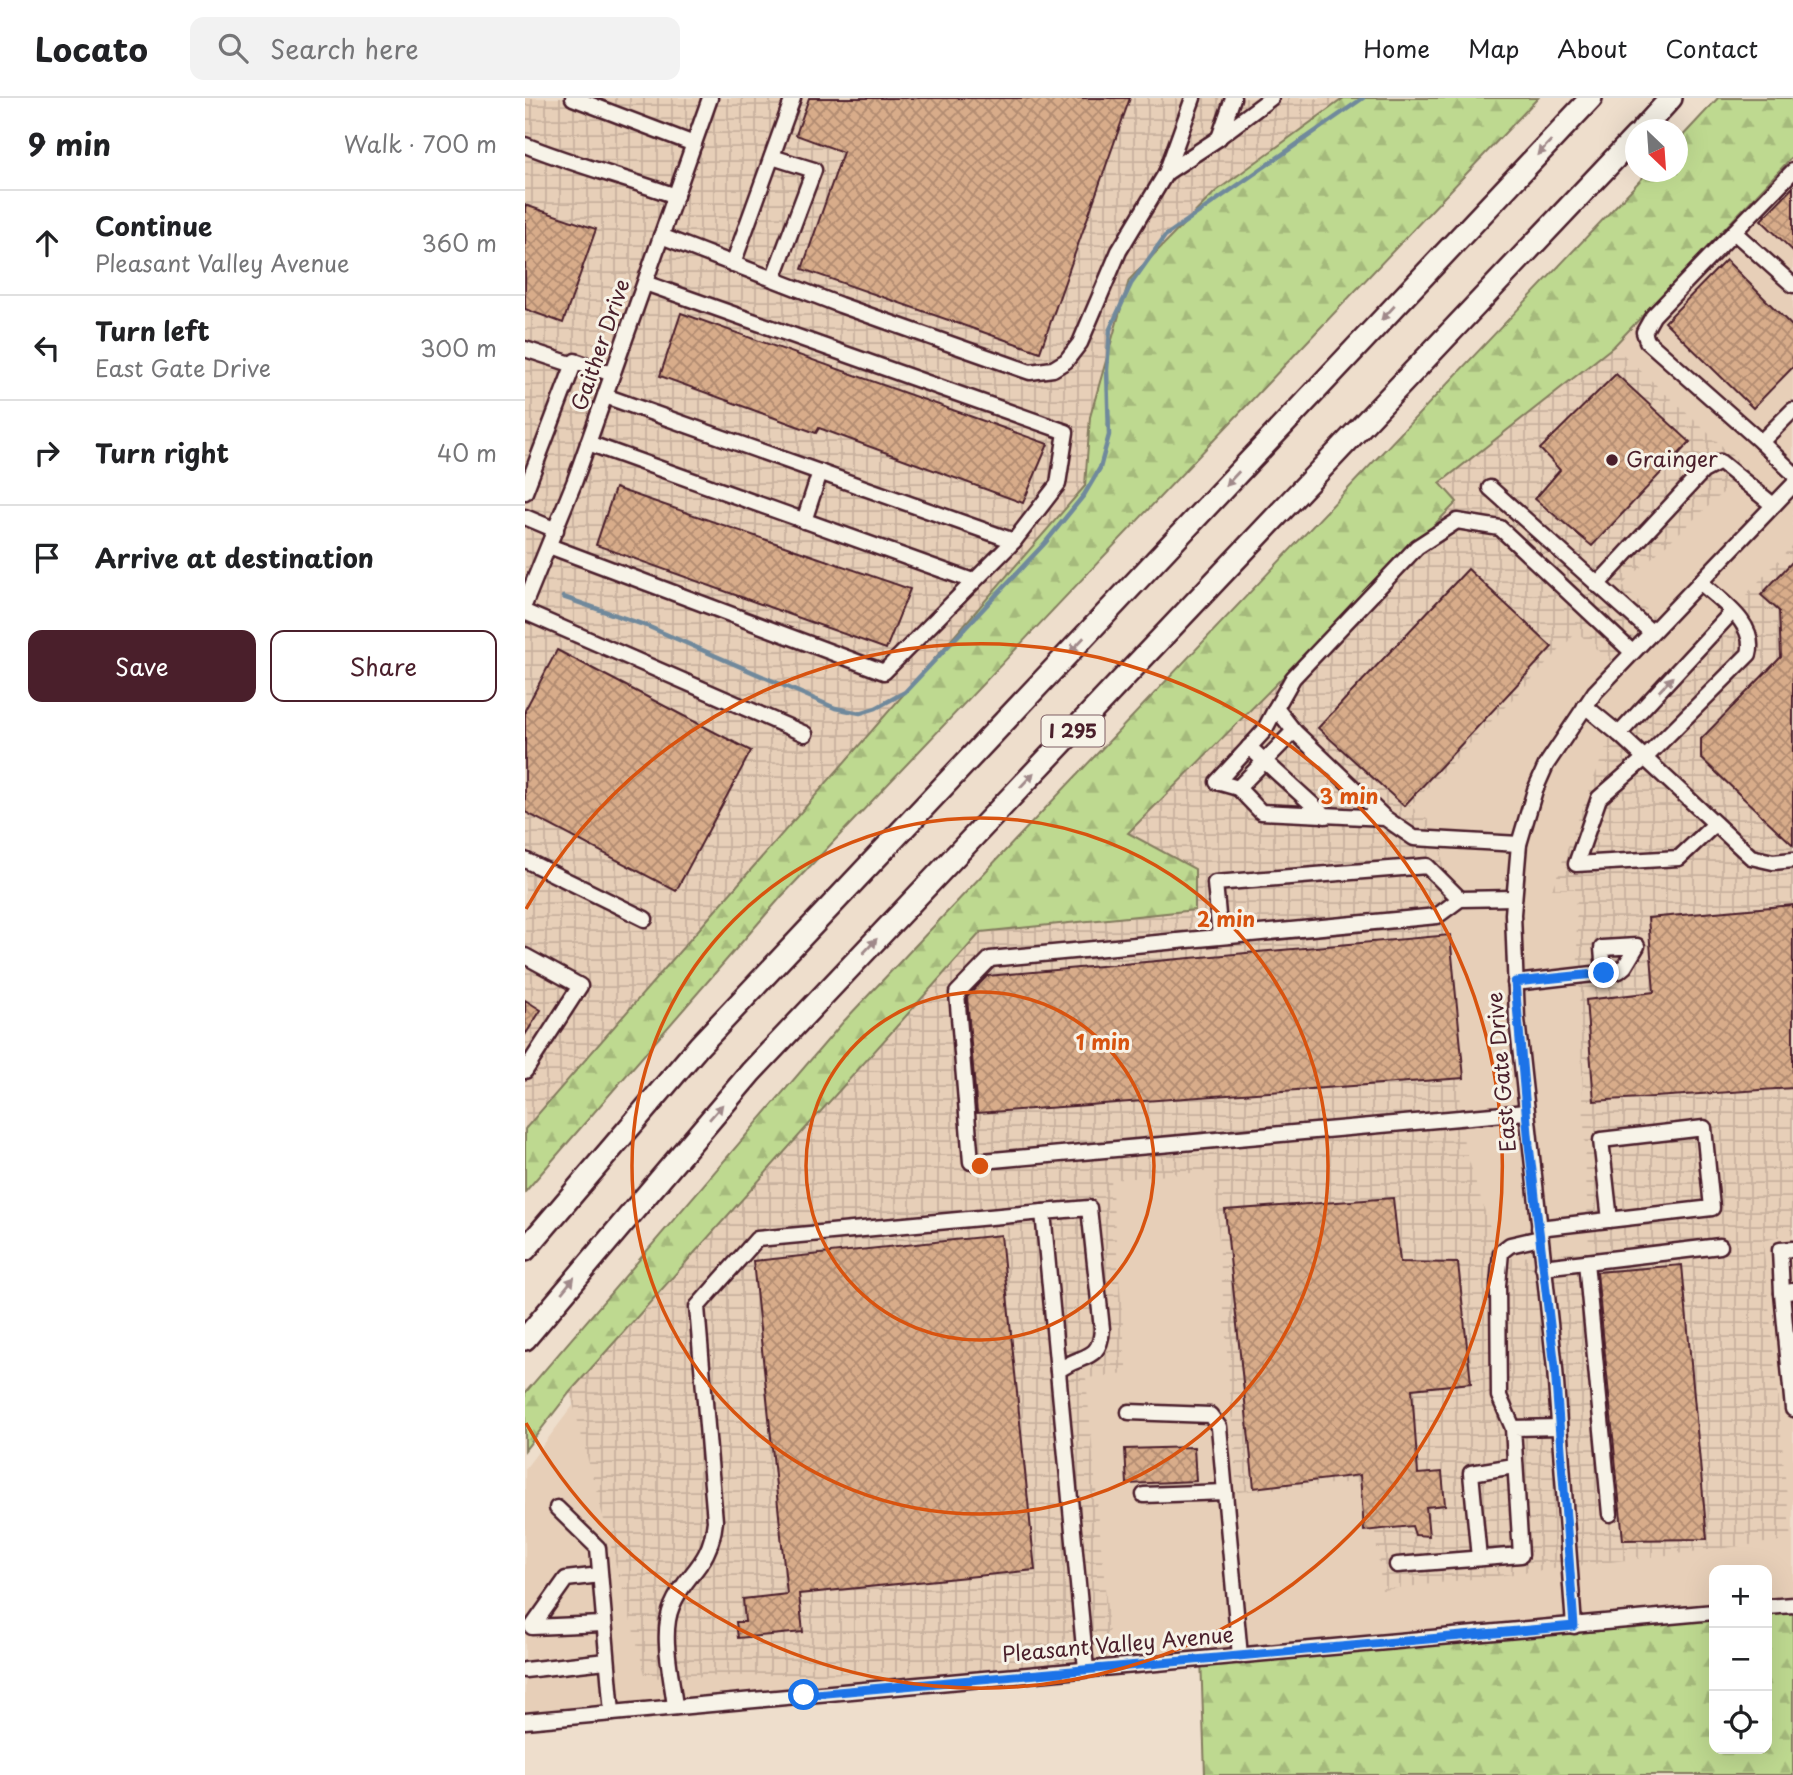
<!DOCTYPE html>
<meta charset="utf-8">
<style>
body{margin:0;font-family:"Playpen Sans",sans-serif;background:#f2f2f2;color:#202124}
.controls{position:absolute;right:21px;bottom:21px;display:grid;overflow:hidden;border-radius:14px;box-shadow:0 7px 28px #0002}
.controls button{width:63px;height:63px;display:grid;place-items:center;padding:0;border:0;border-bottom:2px solid #e0e0e0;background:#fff;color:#202124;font:35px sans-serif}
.compass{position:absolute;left:1100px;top:21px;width:63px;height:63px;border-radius:50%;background:#fff;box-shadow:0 7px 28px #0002;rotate:155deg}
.stop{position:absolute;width:21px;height:21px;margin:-16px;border:5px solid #1a73e8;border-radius:50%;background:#fff}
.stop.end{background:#1a73e8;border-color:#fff;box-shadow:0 2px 7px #0008}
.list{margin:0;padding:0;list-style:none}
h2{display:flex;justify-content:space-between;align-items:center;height:91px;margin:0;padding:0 28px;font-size:30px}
h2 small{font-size:23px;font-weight:400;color:#757577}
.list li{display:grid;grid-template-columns:46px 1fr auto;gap:21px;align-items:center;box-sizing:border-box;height:105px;padding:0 28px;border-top:2px solid #e0e0e0}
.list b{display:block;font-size:26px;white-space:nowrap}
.list p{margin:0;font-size:23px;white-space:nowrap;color:#757577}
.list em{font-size:23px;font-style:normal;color:#757577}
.actions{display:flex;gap:14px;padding:21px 28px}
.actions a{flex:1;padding:16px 0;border:2px solid #4a1f2b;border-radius:14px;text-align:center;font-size:24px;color:#4a1f2b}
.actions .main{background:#4a1f2b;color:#fff}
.icon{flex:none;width:38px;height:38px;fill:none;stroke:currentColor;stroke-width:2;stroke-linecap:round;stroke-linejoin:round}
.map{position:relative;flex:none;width:1268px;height:1677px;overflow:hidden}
header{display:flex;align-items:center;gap:42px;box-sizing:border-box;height:98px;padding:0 35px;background:#fff;border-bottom:2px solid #e0e0e0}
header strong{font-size:33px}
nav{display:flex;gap:38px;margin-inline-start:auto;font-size:24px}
.search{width:490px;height:63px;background:#f2f2f2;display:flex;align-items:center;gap:18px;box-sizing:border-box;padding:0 24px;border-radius:14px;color:#757577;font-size:26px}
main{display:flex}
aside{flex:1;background:#fff}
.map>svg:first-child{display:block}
</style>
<header>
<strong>Locato</strong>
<div class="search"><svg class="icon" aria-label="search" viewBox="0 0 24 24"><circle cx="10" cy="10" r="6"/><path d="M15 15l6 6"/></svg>Search here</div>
<nav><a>Home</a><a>Map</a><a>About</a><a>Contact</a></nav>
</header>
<main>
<aside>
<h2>9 min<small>Walk · 700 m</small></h2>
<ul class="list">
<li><svg class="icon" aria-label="ahead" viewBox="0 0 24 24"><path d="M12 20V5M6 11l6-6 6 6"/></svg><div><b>Continue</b><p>Pleasant Valley Avenue</p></div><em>360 m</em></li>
<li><svg class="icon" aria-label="left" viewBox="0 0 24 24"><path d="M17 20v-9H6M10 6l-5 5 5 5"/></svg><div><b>Turn left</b><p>East Gate Drive</p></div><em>300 m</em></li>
<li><svg class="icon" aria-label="right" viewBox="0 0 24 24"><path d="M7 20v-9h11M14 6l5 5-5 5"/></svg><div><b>Turn right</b></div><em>40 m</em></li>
<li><svg class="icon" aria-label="arrive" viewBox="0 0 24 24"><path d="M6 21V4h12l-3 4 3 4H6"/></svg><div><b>Arrive at destination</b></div></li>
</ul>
<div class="actions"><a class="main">Save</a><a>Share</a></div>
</aside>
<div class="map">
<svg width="1268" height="1677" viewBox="0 0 1268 1677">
<defs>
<pattern id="industrial-grid" width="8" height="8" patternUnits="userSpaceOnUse" patternTransform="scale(1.75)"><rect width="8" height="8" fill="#e7cfb8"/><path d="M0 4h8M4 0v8" fill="none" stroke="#c8b19e"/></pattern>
<pattern id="forest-firs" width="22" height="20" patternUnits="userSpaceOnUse" patternTransform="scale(1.75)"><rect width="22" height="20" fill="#bed990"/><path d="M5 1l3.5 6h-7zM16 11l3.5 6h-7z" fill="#a5ba7c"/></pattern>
<pattern id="building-cross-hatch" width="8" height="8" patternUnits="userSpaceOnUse" patternTransform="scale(1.75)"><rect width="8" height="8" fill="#d8ac8a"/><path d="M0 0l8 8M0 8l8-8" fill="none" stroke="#b18b71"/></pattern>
</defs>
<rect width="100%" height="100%" fill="#eedecc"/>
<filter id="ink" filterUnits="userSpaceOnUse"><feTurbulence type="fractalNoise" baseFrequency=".0143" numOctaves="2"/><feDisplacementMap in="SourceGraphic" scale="14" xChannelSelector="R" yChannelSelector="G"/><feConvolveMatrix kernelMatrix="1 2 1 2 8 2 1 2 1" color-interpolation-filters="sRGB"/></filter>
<g filter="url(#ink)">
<polygon fill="#e7cfb8" points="1268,0 1268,1510 1242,1512 1242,1472 1189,1472 1189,1517 0,1624 0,1371 155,1166"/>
<g fill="url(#industrial-grid)">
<polygon points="0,0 819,0 690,94 565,319 560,388 0,1031"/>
<polygon points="1089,248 1223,372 1097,487 1135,525 1093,570 1052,534 885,708 915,731 939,1047 975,1161 1064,1153 1050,791 1027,791 1083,643 1268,447 1268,1136 1238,1143 1266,1442 857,1492 844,1383 712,1394 689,1073 586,1082 602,1276 561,1280 587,1566 548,1570 121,1580 45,1294 456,834 670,812 670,771 602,735 932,404 914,386"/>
</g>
<g fill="url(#forest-firs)" stroke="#847c5e" stroke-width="2">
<polygon points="819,0 1013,0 256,799 0,1094 0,1031 560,388 565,319 604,182 690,94"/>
<polygon points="1193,0 1268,0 1268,58 1089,248 915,385 932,404 603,735 670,771 670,812 456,834 45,1294 0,1352 0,1295 319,923 1123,74 1153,74 1153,43"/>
<polygon points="1268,1504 1268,1677 680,1677 676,1558 1189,1511 1189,1651 1242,1651 1242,1507"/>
</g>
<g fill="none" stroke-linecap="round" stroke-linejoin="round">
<polyline stroke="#6f899c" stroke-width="4.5" points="38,499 122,528 310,610 335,615 351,610 380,594 520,445 559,397 575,370 584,337 582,272 585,231 606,186 640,138 838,0"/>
</g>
<g fill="url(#building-cross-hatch)" stroke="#4a1f2b" stroke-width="2">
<polygon points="284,0 605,0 515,254 277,171 318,54 271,37"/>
<polygon points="1268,89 1268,153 1236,122"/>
<polygon points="0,107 71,131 38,225 0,211"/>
<polygon points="1201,162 1268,229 1268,269 1228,310 1140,224"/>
<polygon points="156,215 523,346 498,405 294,330 291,335 135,278"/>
<polygon points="1091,276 1165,344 1067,448 1010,401 1035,372 1015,351"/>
<polygon points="90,390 385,491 361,551 71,447"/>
<polygon points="1268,463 1268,747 1176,660 1176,641 1256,559 1254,513 1236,497"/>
<polygon points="943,471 1027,549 879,708 793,630"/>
<polygon points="32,552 226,653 151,793 0,714 0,612"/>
<polygon points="1268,807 1268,990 1069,1003 1061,902 1129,894 1123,820"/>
<polygon points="925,837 939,980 452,1015 442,899 462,878"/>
<polygon points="0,902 16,912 0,937"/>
<polygon points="868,1100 875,1164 933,1165 946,1285 887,1291 893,1376 917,1374 920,1407 901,1409 904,1438 890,1437 887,1428 839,1433 835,1377 729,1390 700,1112"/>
<polygon points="476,1137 510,1472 274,1496 278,1534 213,1540 211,1524 220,1524 218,1501 262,1496 228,1163"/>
<polygon points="1157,1167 1182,1441 1098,1442 1072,1174"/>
<polygon points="669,1349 671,1383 602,1386 600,1351"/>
</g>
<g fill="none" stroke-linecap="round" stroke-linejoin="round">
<g stroke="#4a1f2b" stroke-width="19">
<g id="minor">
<polyline points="48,0 169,46"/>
<polyline points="694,39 746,0"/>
<path d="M 0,47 C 49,67 101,80 151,98"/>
<polyline points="247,59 289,72 248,181"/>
<polyline points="1268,73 1209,134 1268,187"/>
<polyline points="641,75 694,40 708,0"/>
<polyline points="1209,134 1128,218 1119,234 1122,243 1236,344"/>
<polyline points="136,138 315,207 505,274 528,271 541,263 555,245 594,153 641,75 668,0"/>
<polyline points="208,166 268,0"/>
<polyline points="0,251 49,267"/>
<polyline points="80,298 489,443"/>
<polyline points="1268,312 1236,344 1268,375"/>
<polyline points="63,345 448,483"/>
<polyline points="965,390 1126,534"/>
<polyline points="0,394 50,263 87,276"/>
<polyline points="0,419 31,432"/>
<polyline points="279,423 295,374"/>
<polyline points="24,448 359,574 489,443 533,386 541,334 120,185"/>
<path d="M 1175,484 C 1195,503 1232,525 1224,556 L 1120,660 L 1074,700 L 1051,766 L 1154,760 L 1190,726"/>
<polyline points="1072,487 1178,373 1195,364 1248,407"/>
<polyline points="0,505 49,385 185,0"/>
<polyline points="0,514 280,636"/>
<polyline points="1060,608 1094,636 1226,759 1248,764 1268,762"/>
<polyline points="769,633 751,610 768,580 892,449 932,423 975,430 1107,554"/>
<polyline points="1094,636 1207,514"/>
<polyline points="724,649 800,718"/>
<polyline points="713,690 692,684 739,633 751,610"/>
<polyline points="860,720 769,633 713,690 736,714 860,720 889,740 994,746"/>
<polyline points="0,762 120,821"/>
<polyline points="989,800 935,801 912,818 465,861 432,895 446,1064 1001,1014"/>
<polyline points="695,838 690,785 902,768 935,801"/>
<polyline points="0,858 55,888 0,973"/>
<polyline points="990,885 1094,873 1100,868 1112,848 1077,850 1079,875"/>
<path d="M 518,1114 L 564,1110 L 577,1231 C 575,1265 556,1255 533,1273"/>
<polyline points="1014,1130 1187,1110 1179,1030 1076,1042 1085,1122"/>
<polyline points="1061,1164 1085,1416"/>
<polyline points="1018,1169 1195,1148"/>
<polyline points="1268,1193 1257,1195 1268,1311"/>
<polyline points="1257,1195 1255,1152 1268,1151"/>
<polyline points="604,1314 685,1317 694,1329 715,1558"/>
<polyline points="988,1330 974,1298 973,1187 976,1154 985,1147 1015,1140"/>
<polyline points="619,1397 700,1394"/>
<polyline points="32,1410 73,1450 87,1615"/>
<polyline points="954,1460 946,1375 989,1368"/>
<polyline points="872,1467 996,1457 988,1330 1034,1329"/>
<polyline points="75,1477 41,1481 7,1529 78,1526"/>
<polyline points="1242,1509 1268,1507"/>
<polyline points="1049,1528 1030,1271 992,921 988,816 994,746 1010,692 1021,667 1070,594 1268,387"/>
<polyline points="0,1572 81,1563"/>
<path d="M 150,1609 C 147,1579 135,1536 147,1508 C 162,1472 185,1470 190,1423 L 172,1209 L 232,1141 L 518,1114 L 561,1571"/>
<polyline points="0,1623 1189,1514"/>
</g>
</g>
<g stroke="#4a1f2b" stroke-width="26">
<g id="highway">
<polyline points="1117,32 1146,0"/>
<polyline points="0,1152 174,948 1066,0"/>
<polyline points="0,1241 226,974 1111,38"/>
</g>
</g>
<use href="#minor" stroke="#f7f3e8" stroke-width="14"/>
<use href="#highway" stroke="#f7f3e8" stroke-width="21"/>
</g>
<defs><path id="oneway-solid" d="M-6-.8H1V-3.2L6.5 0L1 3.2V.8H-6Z" transform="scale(1.75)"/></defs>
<g fill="#a0898a">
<use href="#oneway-solid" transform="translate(1019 50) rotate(133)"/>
<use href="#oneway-solid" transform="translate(863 215) rotate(133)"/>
<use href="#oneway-solid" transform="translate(707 381) rotate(133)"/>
<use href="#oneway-solid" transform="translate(552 547) rotate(133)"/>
<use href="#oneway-solid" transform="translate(1141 586) rotate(-47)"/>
<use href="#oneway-solid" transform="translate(502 682) rotate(-47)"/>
<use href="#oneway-solid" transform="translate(345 848) rotate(-47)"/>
<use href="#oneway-solid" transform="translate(191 1014) rotate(-49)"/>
<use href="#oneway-solid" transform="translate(43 1187) rotate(-51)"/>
</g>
</g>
<g fill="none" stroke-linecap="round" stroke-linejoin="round" filter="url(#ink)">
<polyline stroke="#1a73e8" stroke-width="9" points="279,1597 1049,1528 1030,1270 1004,1047 990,884 1079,875"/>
</g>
<g fill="none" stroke="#d8530f" stroke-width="3.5">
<circle cx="455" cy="1068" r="174"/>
<circle cx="455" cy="1068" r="348"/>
<path d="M1 811A522 522 0 1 1 1 1325"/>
</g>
<circle fill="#4a1f2b" stroke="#f7f3e8" stroke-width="2.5" cx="1087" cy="362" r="7"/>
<g text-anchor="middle" stroke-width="6" stroke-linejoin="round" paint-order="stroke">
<rect fill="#f7f3e8" stroke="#7e5f64" stroke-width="2" x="516.5" y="617.5" width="63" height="31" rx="5"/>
<g font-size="19" font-weight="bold" fill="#4a1f2b">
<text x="548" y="640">I 295</text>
</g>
<g font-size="21" fill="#4a1f2b" stroke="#f7f3e8">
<text transform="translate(76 247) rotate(-71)" y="7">Gaither Drive</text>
<text transform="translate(977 974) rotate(-95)" y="7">East Gate Drive</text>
<text transform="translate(593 1547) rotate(-5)" y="7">Pleasant Valley Avenue</text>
</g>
<g font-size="21" fill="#4a1f2b" stroke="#f7f3e8" text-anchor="start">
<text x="1101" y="369">Grainger</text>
</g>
</g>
<circle cx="455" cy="1068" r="10" fill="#d8530f" stroke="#f7f3e8" stroke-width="3.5"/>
<g font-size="21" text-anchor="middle" font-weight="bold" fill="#d8530f" stroke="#f7f3e8" stroke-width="6" stroke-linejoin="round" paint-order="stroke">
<text x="824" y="706">3 min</text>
<text x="701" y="829">2 min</text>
<text x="578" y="952">1 min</text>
</g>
</svg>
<div class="controls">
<button>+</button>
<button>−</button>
<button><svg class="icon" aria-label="locate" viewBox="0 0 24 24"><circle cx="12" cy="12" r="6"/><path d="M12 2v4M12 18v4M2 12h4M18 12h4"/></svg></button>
</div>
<svg class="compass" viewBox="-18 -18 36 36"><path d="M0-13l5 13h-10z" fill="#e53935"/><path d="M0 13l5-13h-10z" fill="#757577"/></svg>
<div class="stop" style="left:279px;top:1597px"></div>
<div class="stop end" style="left:1079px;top:875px"></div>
</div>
</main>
